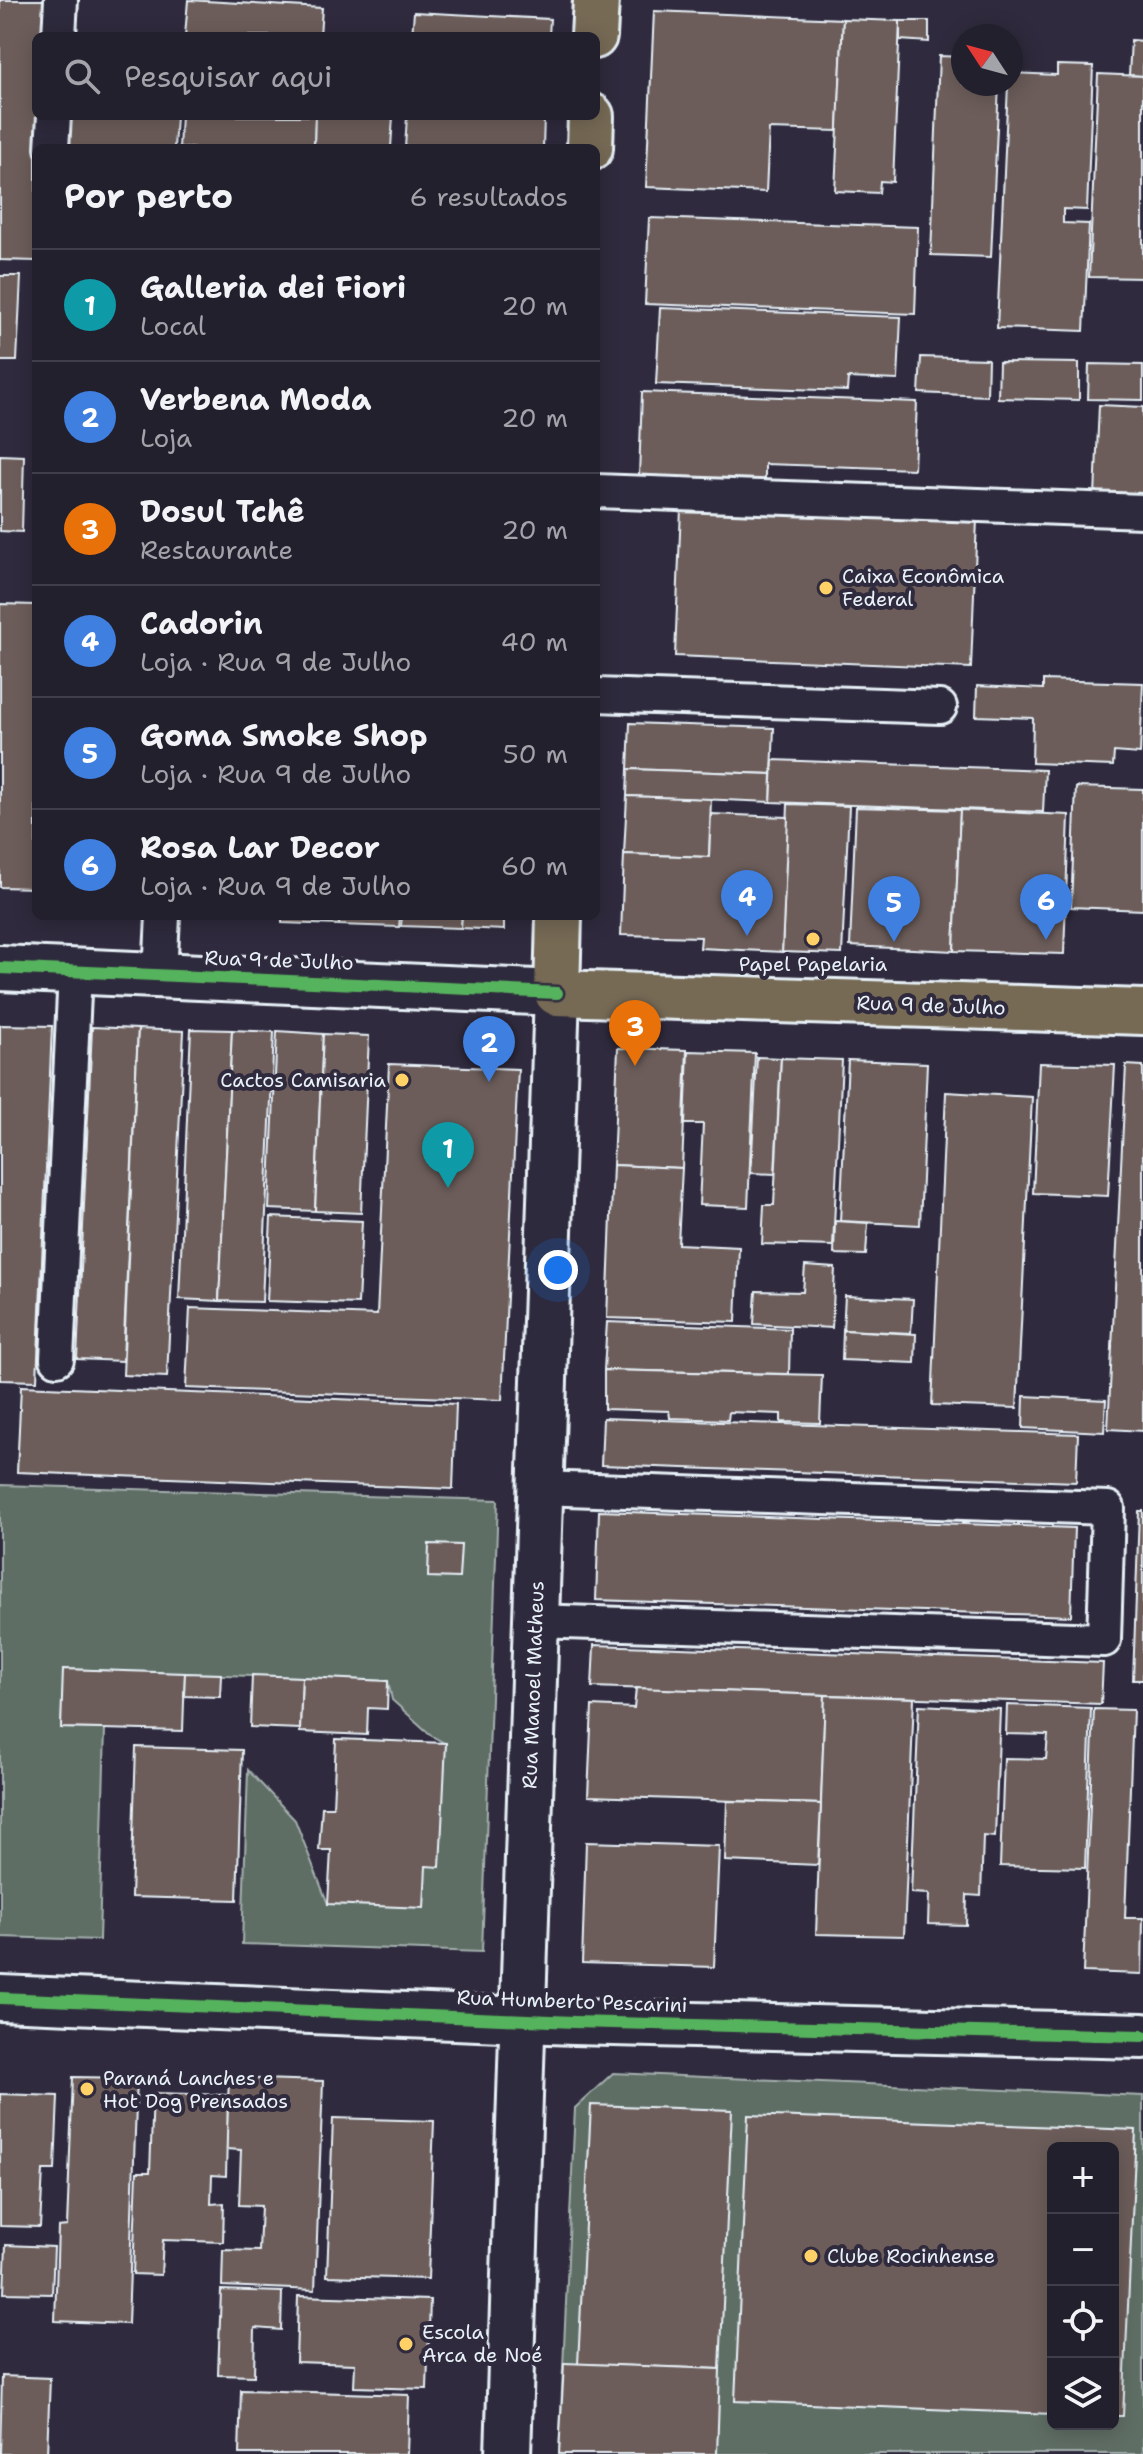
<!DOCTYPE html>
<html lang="pt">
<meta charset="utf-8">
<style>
body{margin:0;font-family:"Shantell Sans",sans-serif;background:#2b2836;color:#f1f3f6}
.controls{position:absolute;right:24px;bottom:24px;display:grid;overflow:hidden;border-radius:12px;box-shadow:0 4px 20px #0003}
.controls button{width:72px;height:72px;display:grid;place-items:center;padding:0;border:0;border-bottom:2px solid #403e4a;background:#23202e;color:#f1f3f6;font:40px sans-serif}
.compass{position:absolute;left:951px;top:24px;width:72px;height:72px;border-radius:50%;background:#23202e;box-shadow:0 4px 20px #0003;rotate:306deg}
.you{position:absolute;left:558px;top:1270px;width:28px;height:28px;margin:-20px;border:6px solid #fff;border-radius:50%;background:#1a73e8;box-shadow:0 0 0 12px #1a73e833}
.badge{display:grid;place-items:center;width:52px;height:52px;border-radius:50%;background:#ffd166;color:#fff;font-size:26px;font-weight:700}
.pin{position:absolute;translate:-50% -66px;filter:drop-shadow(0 2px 4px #0008)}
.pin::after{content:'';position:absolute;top:42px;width:28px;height:24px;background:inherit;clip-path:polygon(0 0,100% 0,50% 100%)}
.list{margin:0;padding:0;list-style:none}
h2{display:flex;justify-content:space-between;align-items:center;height:104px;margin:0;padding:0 32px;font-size:34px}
h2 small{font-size:26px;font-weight:400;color:#a3a3aa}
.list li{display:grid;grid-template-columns:52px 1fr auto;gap:24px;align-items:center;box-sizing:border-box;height:112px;padding:0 32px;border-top:2px solid #403e4a}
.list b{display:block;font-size:30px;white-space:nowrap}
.list p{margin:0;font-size:26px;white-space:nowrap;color:#a3a3aa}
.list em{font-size:26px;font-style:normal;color:#a3a3aa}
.icon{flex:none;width:44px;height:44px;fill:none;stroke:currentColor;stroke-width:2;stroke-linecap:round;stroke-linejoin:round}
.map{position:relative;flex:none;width:1143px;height:2454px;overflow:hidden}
.search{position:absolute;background:#23202e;box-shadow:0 4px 20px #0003;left:32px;top:32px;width:568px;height:88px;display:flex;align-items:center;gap:20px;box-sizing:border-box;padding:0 28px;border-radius:12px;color:#a3a3aa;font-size:30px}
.panel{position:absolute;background:#23202e;box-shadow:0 4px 20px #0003;left:32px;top:144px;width:568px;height:776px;border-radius:12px}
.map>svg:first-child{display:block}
</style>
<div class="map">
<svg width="1143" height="2454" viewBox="0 0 1143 2454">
<rect width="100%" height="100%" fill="#2f2a3d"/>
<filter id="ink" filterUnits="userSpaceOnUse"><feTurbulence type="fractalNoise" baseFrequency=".0125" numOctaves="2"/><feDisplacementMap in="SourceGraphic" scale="16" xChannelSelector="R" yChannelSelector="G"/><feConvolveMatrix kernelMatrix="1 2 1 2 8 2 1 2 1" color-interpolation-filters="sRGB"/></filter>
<g filter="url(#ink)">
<g fill="#5f6e65" stroke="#a4b0ae" stroke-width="2" fill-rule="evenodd">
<polygon points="0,1485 498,1500 482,1952 242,1944 248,1770 295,1820 328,1904 426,1866 446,1744 432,1736 392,1700 388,1681 64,1669 61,1728 105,1729 99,1940 0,1937"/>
<path d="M 613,2073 L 1143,2096 L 1143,2454 L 559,2454 L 575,2108 ZM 1053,2148 L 1113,2148 L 1113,2424 L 1053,2424 Z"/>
</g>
<g fill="#6c5d5a" stroke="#e8f1f8" stroke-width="2">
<polygon points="0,0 49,0 48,36 36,36 36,116 44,116 43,148 36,148 36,261 0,260"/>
<polygon points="188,0 322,8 320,36 185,36"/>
<polygon points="654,11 843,19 838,131 769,129 766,192 646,187"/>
<polygon points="414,12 550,19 549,36 412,36"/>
<polygon points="843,19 900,21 893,182 880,181 879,193 835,191"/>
<polygon points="900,21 929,21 929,42 900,40"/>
<polygon points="1131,40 1143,41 1143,76 1129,75"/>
<polygon points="939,56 963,57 963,84 999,84 991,257 931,255"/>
<polygon points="1057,65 1093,66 1087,210 1063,209 1063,223 1089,224 1084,331 997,328 1008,84 1011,84 1011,73 1057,75"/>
<polygon points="1098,74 1143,76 1143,278 1089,277"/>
<polygon points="57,116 176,116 174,148 55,148"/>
<polygon points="181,116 315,116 314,148 179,148"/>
<polygon points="315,116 393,116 391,148 314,148"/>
<polygon points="407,116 544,116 543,148 405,148"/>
<polygon points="649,218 918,227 915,314 645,304"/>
<polygon points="0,276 21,276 17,361 0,361"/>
<polygon points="660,308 901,317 898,380 848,378 847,391 656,384"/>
<polygon points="921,357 988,359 987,396 919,393"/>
<polygon points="999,362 1079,363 1079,400 998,398"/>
<polygon points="1089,364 1143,365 1143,400 1088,399"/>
<polygon points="642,392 917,402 914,469 765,464 765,481 639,476"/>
<polygon points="1099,405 1143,407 1143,498 1095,496"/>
<polygon points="0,455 24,456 22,532 0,531"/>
<polygon points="681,508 977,519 971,668 675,656"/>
<polygon points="0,604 36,605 36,888 0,887"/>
<polygon points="1043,680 1143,683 1140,754 1114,752 1113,766 1032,763 1033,718 976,716 977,686 1043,689"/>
<polygon points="630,723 774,728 772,774 628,769"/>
<polygon points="773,760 1045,770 1043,812 771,802"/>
<polygon points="628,769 772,774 771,802 627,796"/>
<polygon points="1076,787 1143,789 1143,910 1071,907"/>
<polygon points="627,796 711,799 709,857 624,854"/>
<polygon points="788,804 849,806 842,954 782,952"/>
<polygon points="856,807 960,810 954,951 850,946"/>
<polygon points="960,810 1069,815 1064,954 954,951"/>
<polygon points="711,814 788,817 782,952 700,948 701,937 621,935 624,854 709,857"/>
<polygon points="282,916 340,916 339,925 282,923"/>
<polygon points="340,916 400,916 399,927 339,925"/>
<polygon points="402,916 462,916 461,928 401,926"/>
<polygon points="462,916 504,916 504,930 461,928"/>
<polygon points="0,1025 52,1026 37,1381 0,1380"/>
<polygon points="92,1027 138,1029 123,1361 77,1359"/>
<polygon points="138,1029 184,1031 167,1377 123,1375"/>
<polygon points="191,1029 232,1030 219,1301 179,1299"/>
<polygon points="232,1030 274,1032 262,1302 219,1301"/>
<polygon points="277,1031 323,1034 315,1211 269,1209"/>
<polygon points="323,1034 369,1036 361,1213 315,1211"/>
<polygon points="618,1048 687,1050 682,1168 613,1165"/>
<polygon points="688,1051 755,1053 748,1207 699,1205 703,1124 685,1124"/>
<polygon points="757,1057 781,1058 775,1174 751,1173"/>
<polygon points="781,1058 842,1060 833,1246 762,1244 764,1205 774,1205"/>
<polygon points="848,1060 927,1063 920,1225 840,1221"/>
<polygon points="1039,1063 1115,1065 1108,1196 1033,1193"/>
<polygon points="389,1064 518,1069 502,1400 186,1388 190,1308 377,1315"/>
<polygon points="1126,1065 1143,1066 1143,1431 1108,1429"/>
<polygon points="946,1092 1032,1097 1017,1408 932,1405"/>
<polygon points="613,1165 682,1168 678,1244 739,1247 736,1322 607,1318"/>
<polygon points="271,1217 362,1221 358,1304 267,1301"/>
<polygon points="835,1221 868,1223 866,1255 834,1254"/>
<polygon points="805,1266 835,1268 832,1328 754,1324 756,1291 803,1292"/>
<polygon points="845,1296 913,1299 911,1333 843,1330"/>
<polygon points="607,1322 790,1329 789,1374 604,1370"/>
<polygon points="843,1330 916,1334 915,1363 842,1360"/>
<polygon points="604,1370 822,1375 820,1423 781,1422 781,1414 729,1412 728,1420 670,1418 669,1411 604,1409"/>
<polygon points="21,1386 456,1404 453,1489 17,1472"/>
<polygon points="1024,1396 1106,1400 1104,1432 1023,1428"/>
<polygon points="603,1418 1078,1434 1076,1482 601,1465"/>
<polygon points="599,1511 1074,1528 1071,1616 596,1600"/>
<polygon points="1139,1511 1143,1511 1143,1680 1133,1680"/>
<polygon points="429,1544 461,1545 459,1578 428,1577"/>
<polygon points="594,1645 1103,1663 1101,1704 592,1687"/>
<polygon points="63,1669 185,1673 183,1731 61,1728"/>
<polygon points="185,1673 221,1674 220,1697 184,1696"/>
<polygon points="252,1675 302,1677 300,1729 250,1727"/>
<polygon points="302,1677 388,1681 387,1709 368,1708 367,1735 300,1732"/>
<polygon points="636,1688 825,1695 821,1804 588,1796 592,1706 634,1708"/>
<polygon points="825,1695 914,1698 904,1936 816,1934"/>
<polygon points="919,1705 1000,1709 995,1837 983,1836 981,1896 967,1895 966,1925 928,1924 929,1894 911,1893"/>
<polygon points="1007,1705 1091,1708 1085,1868 1000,1866 1004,1758 1046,1759 1048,1735 1006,1734"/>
<polygon points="1094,1709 1133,1710 1125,1918 1143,1918 1142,1974 1083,1972"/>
<polygon points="336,1739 446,1743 440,1867 426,1866 424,1908 328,1904 331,1850 319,1850 322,1807 333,1807"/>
<polygon points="136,1747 242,1750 237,1900 131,1897"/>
<polygon points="727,1801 821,1804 818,1865 725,1861"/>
<polygon points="586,1842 719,1846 714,1967 582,1963"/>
<polygon points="73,2077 137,2078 128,2324 55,2321 58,2227 67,2226"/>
<polygon points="229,2078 323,2081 315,2290 222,2286 223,2250 259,2251 261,2206 239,2205 241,2150 226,2149"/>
<polygon points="153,2093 228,2095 226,2176 212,2175 211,2204 224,2203 223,2242 163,2240 161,2275 133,2274 137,2172 150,2172"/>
<polygon points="0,2094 58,2096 55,2170 43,2170 40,2227 0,2226"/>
<polygon points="591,2105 732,2110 720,2369 578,2364"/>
<polygon points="748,2115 1136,2130 1123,2416 1113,2416 1113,2148 1053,2148 1053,2414 735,2401"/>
<polygon points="333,2118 434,2121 428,2279 327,2276"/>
<polygon points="6,2245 54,2247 52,2294 4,2293"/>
<polygon points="221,2290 282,2292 281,2330 255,2328 254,2376 218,2375"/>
<polygon points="298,2296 430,2300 427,2389 354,2387 355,2364 296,2362"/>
<polygon points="564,2363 720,2369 717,2454 559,2454"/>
<polygon points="2,2376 50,2378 47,2454 0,2454"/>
<polygon points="241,2390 409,2395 407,2454 239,2454"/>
</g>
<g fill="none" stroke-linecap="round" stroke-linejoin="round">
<g stroke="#e8f1f8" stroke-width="38">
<g id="service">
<polyline points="59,36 61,0"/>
<polyline points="52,148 54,116"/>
<polyline points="596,491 1143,511"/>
<polyline points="596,695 940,707"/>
<polyline points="160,975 163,916"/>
<polyline points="57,1359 75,972"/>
<polyline points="535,1621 1104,1640 1108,1508 539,1488"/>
</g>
</g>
<g stroke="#e8f1f8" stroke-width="50">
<g id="tertiary">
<polyline points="0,968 557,993"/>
<polyline points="0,1998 574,2022 1143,2036"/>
</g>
</g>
<g stroke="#e8f1f8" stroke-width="50">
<polyline id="secondary" points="508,2454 557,993"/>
</g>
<g stroke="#e8f1f8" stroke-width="50">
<g id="primary">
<polyline points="594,36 596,0"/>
<polyline points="590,148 591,116"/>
<polyline points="559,916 557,993 1143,1012"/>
</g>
</g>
<use href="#service" stroke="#2f2a3d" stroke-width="32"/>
<use href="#tertiary" stroke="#2f2a3d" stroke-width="44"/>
<use href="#secondary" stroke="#2f2a3d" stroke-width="44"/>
<use href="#primary" stroke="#766a55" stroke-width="44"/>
<g stroke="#2f2a3d" stroke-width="17">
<g id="cycleway">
<polyline points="0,968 557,993"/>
<polyline points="0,1998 574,2022 1143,2036"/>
</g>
</g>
<use href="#cycleway" stroke="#56b35d" stroke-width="12"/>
</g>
</g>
<g fill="#ffd166" stroke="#2f2a3d" stroke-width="3">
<circle cx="826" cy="588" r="8"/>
<circle cx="813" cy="939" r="8"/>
<circle cx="402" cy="1080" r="8"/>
<circle cx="87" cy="2089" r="8"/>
<circle cx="811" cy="2256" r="8"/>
<circle cx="406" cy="2344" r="8"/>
</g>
<g text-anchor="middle" stroke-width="8" stroke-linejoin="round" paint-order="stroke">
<g font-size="20" fill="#e8f1f8" stroke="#2f2a3d" text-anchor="start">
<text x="842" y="583">Caixa Econômica<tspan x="842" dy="23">Federal</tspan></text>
<text x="813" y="971" text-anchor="middle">Papel Papelaria</text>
<text x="386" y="1087" text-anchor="end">Cactos Camisaria</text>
<text x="103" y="2085">Paraná Lanches e<tspan x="103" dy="23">Hot Dog Prensados</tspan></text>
<text x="827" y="2263">Clube Rocinhense</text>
<text x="422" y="2339">Escola<tspan x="422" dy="23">Arca de Noé</tspan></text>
</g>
<g font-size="20" fill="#e8f1f8" stroke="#2f2a3d">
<text transform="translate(279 960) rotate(2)" y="7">Rua 9 de Julho</text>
<text transform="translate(931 1005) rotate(2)" y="7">Rua 9 de Julho</text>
<text transform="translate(533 1685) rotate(-88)" y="7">Rua Manoel Matheus</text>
<text transform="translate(572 2001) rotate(2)" y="7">Rua Humberto Pescarini</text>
</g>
</g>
</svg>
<div class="controls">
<button>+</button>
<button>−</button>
<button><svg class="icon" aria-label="locate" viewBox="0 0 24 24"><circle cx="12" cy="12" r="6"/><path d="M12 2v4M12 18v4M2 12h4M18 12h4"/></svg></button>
<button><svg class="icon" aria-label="layers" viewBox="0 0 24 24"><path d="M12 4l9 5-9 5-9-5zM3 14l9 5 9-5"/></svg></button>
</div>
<svg class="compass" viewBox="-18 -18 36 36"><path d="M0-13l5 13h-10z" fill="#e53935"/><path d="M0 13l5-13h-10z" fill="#a3a3aa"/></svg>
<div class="you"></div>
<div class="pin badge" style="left:448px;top:1188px;background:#0f9aa8">1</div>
<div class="pin badge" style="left:489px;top:1082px;background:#3f7fe0">2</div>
<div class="pin badge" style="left:635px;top:1066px;background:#e8710a">3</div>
<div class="pin badge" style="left:747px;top:936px;background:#3f7fe0">4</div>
<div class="pin badge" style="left:894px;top:942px;background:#3f7fe0">5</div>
<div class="pin badge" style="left:1046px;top:940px;background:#3f7fe0">6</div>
<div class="search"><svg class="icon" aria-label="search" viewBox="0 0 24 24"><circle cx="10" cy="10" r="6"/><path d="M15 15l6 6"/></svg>Pesquisar aqui</div>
<section class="panel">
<h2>Por perto<small>6 resultados</small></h2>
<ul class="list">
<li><span class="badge" style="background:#0f9aa8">1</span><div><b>Galleria dei Fiori</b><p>Local</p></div><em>20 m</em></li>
<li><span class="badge" style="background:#3f7fe0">2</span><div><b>Verbena Moda</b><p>Loja</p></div><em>20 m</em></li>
<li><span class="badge" style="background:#e8710a">3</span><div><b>Dosul Tchê</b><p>Restaurante</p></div><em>20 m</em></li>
<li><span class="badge" style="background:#3f7fe0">4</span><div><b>Cadorin</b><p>Loja · Rua 9 de Julho</p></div><em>40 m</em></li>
<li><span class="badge" style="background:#3f7fe0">5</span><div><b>Goma Smoke Shop</b><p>Loja · Rua 9 de Julho</p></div><em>50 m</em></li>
<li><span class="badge" style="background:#3f7fe0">6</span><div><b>Rosa Lar Decor</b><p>Loja · Rua 9 de Julho</p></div><em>60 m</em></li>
</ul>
</section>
</div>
